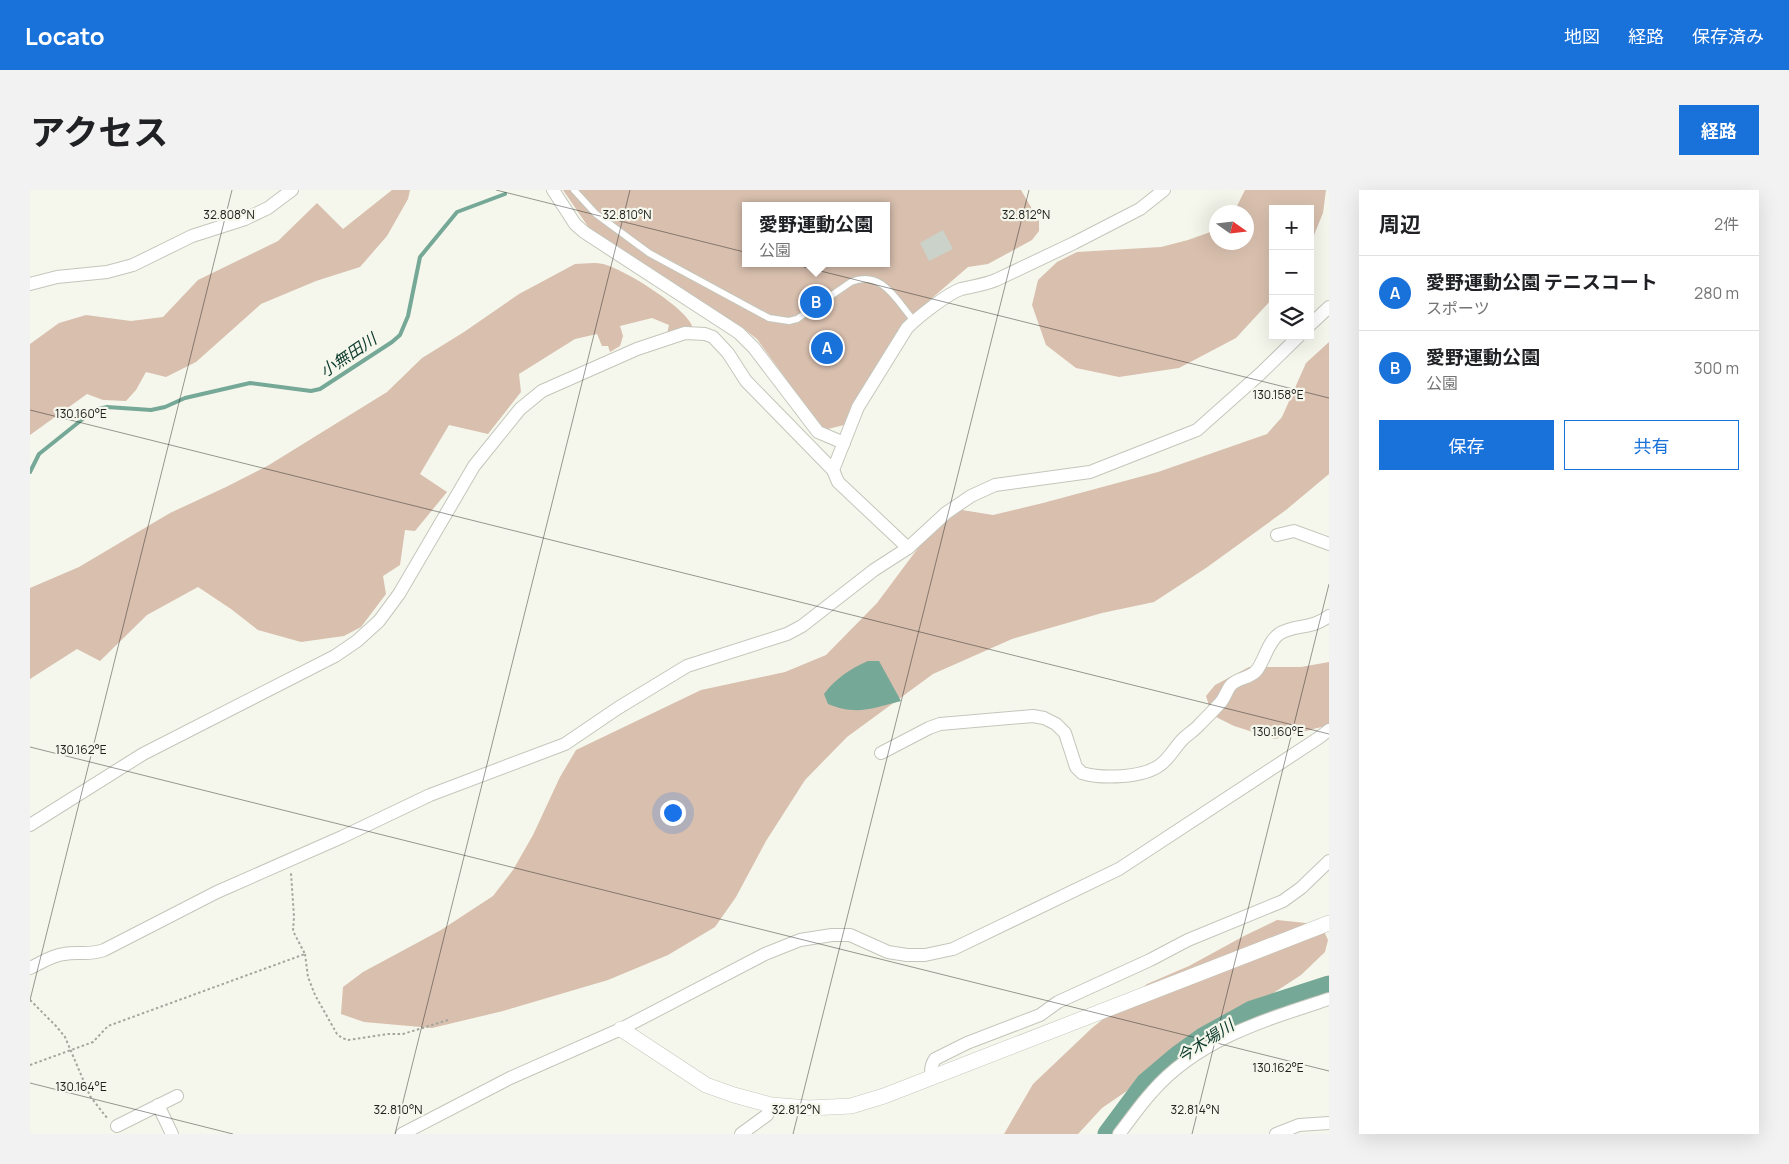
<!DOCTYPE html>
<html lang="ja">
<meta charset="utf-8">
<style>
body{margin:0;font-family:Manrope,"Noto Sans JP",sans-serif;background:#f2f2f2;color:#202124}
.controls{position:absolute;right:15px;top:15px;display:grid;overflow:hidden;border-radius:0px;box-shadow:0 5px 20px #0002}
.controls button{width:45px;height:45px;display:grid;place-items:center;padding:0;border:0;border-bottom:1px solid #e0e0e0;background:#fff;color:#202124;font:25px sans-serif}
.compass{position:absolute;left:1179px;top:15px;width:45px;height:45px;border-radius:50%;background:#fff;box-shadow:0 5px 20px #0002;rotate:104deg}
.you{position:absolute;left:642px;top:622px;width:18px;height:18px;margin:-12px;border:4px solid #fff;border-radius:50%;background:#1a73e8;box-shadow:0 0 0 8px #1a73e833}
.badge{display:grid;place-items:center;width:32px;height:32px;border-radius:50%;background:#1971da;color:#fff;font-size:16px;font-weight:700}
.pin{position:absolute;translate:-50% -50%;border:2px solid #fff;box-shadow:0 1px 5px #0006}
.popup{position:absolute;left:712px;top:12px;width:148px;height:65px;box-sizing:border-box;display:grid;place-content:center;border-radius:0px;background:#fff;filter:drop-shadow(0 1px 4px #0005);font-size:16px;white-space:nowrap;color:#757577}
.popup b{font-size:19px;color:#202124}
.popup::after{content:'';position:absolute;left:50%;top:100%;margin-left:-10px;border:10px solid transparent;border-top-color:#fff}
.list{margin:0;padding:0;list-style:none}
h2{display:flex;justify-content:space-between;align-items:center;height:65px;margin:0;padding:0 20px;font-size:21px}
h2 small{font-size:16px;font-weight:400;color:#757577}
.list li{display:grid;grid-template-columns:32px 1fr auto;gap:15px;align-items:center;box-sizing:border-box;height:75px;padding:0 20px;border-top:1px solid #e0e0e0}
.list b{display:block;font-size:19px;white-space:nowrap}
.list p{margin:0;font-size:16px;white-space:nowrap;color:#757577}
.list em{font-size:16px;font-style:normal;color:#757577}
.actions{display:flex;gap:10px;padding:15px 20px}
.actions a{flex:1;padding:11px 0;border:1px solid #1971da;border-radius:0px;text-align:center;font-size:18px;color:#1971da}
.actions .main{background:#1971da;color:#fff}
.icon{flex:none;width:28px;height:28px;fill:none;stroke:currentColor;stroke-width:2;stroke-linecap:round;stroke-linejoin:round}
.map{position:relative;flex:none;width:1299px;height:944px;overflow:hidden;border-radius:0px}
header{display:flex;align-items:center;gap:30px;box-sizing:border-box;height:70px;padding:0 25px;background:#1971da;color:#fff}
header strong{font-size:24px}
nav{display:flex;gap:28px;margin-inline-start:auto;font-size:18px}
.intro{display:flex;align-items:center;justify-content:space-between;box-sizing:border-box;height:120px;padding:0 30px}
h1{margin:0;font-size:35px}
.button{padding:12px 22px;border-radius:0px;background:#1971da;color:#fff;font-size:18px;font-weight:700}
main{display:flex;gap:30px;padding:0 30px}
aside{flex:1;background:#fff;border-radius:0px;box-shadow:0 5px 20px #0002}
.map>svg:first-child{display:block}
</style>
<header>
<strong>Locato</strong>
<nav><a>地図</a><a>経路</a><a>保存済み</a></nav>
</header>
<div class="intro"><h1>アクセス</h1><a class="button">経路</a></div>
<main>
<div class="map">
<svg width="1299" height="944" viewBox="0 0 1299 944">
<rect width="100%" height="100%" fill="#f6f7ec"/>
<g fill="#d8bfae" fill-rule="evenodd">
<polygon points="362,0 380,0 378,9 357,46 330,77 286,91 231,114 166,172 136,187 116,182 106,200 96,211 73,210 57,204 0,245 0,154 29,133 56,125 101,131 133,127 168,90 248,51 287,13 313,39"/>
<path d="M 533,0 L 991,0 L 1009,31 L 1009,41 L 1002,50 L 958,74 L 938,77 L 872,134 L 821,219 L 814,235 L 798,239 L 791,237 L 727,149 L 713,138 L 581,54 L 559,38 ZM 716,16 L 856,16 L 856,73 L 716,73 Z"/>
<polygon points="1215,0 1296,0 1293,23 1280,55 1280,19 1243,19 1243,108 1206,148 1149,178 1089,187 1046,178 1016,155 1002,115 1008,90 1027,72 1047,62 1131,57 1158,50 1186,40 1186,52 1216,52 1216,22 1204,22"/>
<path d="M 545,74 C 553,74 564,72 573,74 C 592,78 661,120 663,139 L 637,144 L 639,135 L 622,128 L 590,136 L 593,146 L 590,156 L 580,162 L 578,156 L 572,156 L 567,144 L 545,149 L 489,184 L 491,202 L 458,244 L 419,235 L 390,284 L 417,302 L 385,341 L 375,340 L 370,375 L 353,386 L 356,404 L 331,437 L 314,446 L 271,452 L 228,440 L 201,419 L 168,397 L 117,425 L 70,471 L 47,459 L 0,489 L 0,398 L 49,377 L 140,323 L 196,297 L 239,275 L 357,202 L 392,168 L 434,142 L 489,104 Z"/>
<polygon points="1299,152 1299,284 1256,320 1176,378 1124,412 1072,423 982,449 903,484 817,547 775,590 736,651 706,707 685,737 638,765 578,790 473,821 402,838 334,832 311,824 313,797 333,782 411,740 463,706 483,680 503,645 530,587 546,560 671,500 755,482 796,465 847,413 903,338 926,319 963,325 1013,313 1128,282 1237,244 1252,227 1276,173"/>
<polygon points="1299,472 1299,535 1245,549 1204,536 1182,525 1176,506 1185,495 1219,477 1271,477"/>
<polygon points="1247,730 1276,733 1292,737 1298,750 1295,762 1271,785 1174,848 1072,918 1048,944 974,944 1003,894 1062,838 1117,794 1159,776 1214,746"/>
</g>
<path fill="#76a897" d="M 838,471 L 849,471 L 871,511 C 843,518 827,526 798,514 L 794,504 C 806,488 820,479 838,471 Z"/>
<g fill="none" stroke-linecap="round" stroke-linejoin="round">
<polyline stroke="#76a897" stroke-width="4" points="0,282 9,264 64,220 77,217 121,220 135,217 155,208 220,193 281,201 290,199 362,152 370,145 378,126 390,67 427,22 475,4"/>
<polyline stroke="#76a897" stroke-width="21" points="1078,944 1116,893 1148,866 1173,848 1222,821 1299,796"/>
</g>
<polygon fill="#cad2c9" points="913,40 923,59 899,71 890,53"/>
<g fill="none" stroke-linecap="round" stroke-linejoin="round">
<g stroke="#c4c6bb" stroke-width="8">
<path id="service" d="M 544,0 L 566,24 L 619,63 L 739,128 L 759,131 L 767,129 L 821,92 C 852,79 867,111 884,131"/>
</g>
<g stroke="#c4c6bb" stroke-width="14">
<g id="minor">
<polyline points="523,0 545,34 554,42 709,143 724,158 788,242 814,253"/>
<polyline points="0,94 27,87 77,82 103,75 162,46 215,29 238,18 262,0"/>
<polyline points="1280,135 1299,117"/>
<path d="M 803,280 L 828,217 L 877,138 C 888,127 917,104 931,99 C 943,96 954,95 966,90 L 1044,53 L 1110,19 L 1134,0"/>
<polyline points="1247,345 1264,341 1299,354"/>
<path d="M 851,563 L 899,538 L 910,534 L 1003,526 L 1014,528 L 1026,534 L 1035,543 L 1046,577 L 1052,583 C 1072,589 1113,588 1130,575 C 1139,569 1145,557 1153,549 C 1158,544 1165,540 1170,534 C 1177,527 1185,519 1191,512 C 1195,507 1197,500 1201,495 C 1209,487 1220,489 1227,480 C 1235,469 1238,452 1249,444 C 1264,434 1281,440 1299,426"/>
<polyline points="0,635 113,564 305,466 327,451 349,431 369,404 444,276 490,219 512,201 607,159 655,143 675,144 683,147 698,163 716,191 803,280 808,292 878,358"/>
<path d="M 0,778 C 11,773 22,765 34,764 C 50,761 57,766 74,760 L 187,702 L 312,647 L 400,605 L 535,554 L 588,518 L 657,476 L 757,444 L 772,436 L 844,380 L 878,358 L 916,323 L 941,306 L 965,295 L 1060,282 L 1167,240 L 1230,184 L 1269,146"/>
<path d="M 902,887 C 900,880 901,875 905,869 L 937,853 L 1010,825 L 1028,812 L 1120,770 L 1158,750 L 1253,711 L 1271,698 L 1299,671"/>
<polyline points="128,915 142,944"/>
<polyline points="87,936 147,906"/>
<polyline points="372,944 480,888 591,839 735,764 770,750 802,745 820,745 858,762 877,765 895,765 923,759 1089,679 1287,549 1299,540"/>
<polyline points="711,944 737,925 741,915"/>
<path d="M 1089,944 C 1100,930 1110,915 1122,902 C 1168,849 1235,830 1299,809"/>
<polyline points="1246,944 1269,935 1299,933"/>
</g>
</g>
<g stroke="#c4c6bb" stroke-width="16">
<polyline id="tertiary" points="591,839 676,895 704,905 741,915 779,918 821,916 854,906 1299,733"/>
</g>
<g stroke="#a4a59d" stroke-width="2" stroke-dasharray="2.5 2.5" stroke-linecap="butt">
<polyline points="275,764 278,787 285,805 307,844 312,848 318,850 358,844 373,844 418,830"/>
<polyline points="0,810 26,836 35,847 60,906 77,928"/>
<polyline points="0,875 63,852 78,836 275,764 263,741 264,727 261,683"/>
</g>
<use href="#service" stroke="#fff" stroke-width="6"/>
<use href="#minor" stroke="#fff" stroke-width="12"/>
<use href="#tertiary" stroke="#fff" stroke-width="15"/>
</g>
<path fill="none" stroke="#20211d" stroke-width="1" stroke-opacity="0.45" d="M 466,0 L 1299,208M 0,220 L 1299,544M 0,557 L 1299,881M 0,810 L 202,0M 0,893 L 203,944M 365,944 L 600,0M 763,944 L 999,0M 1162,944 L 1299,394"/>
<g text-anchor="middle" stroke-width="4.5" stroke-linejoin="round" paint-order="stroke">
<g font-size="16" font-style="italic" fill="#09382b" stroke="#f6f7ec">
<text transform="translate(318 165) rotate(-34)" y="6">小無田川</text>
<text transform="translate(1175 851) rotate(-33)" y="6">今木場川</text>
</g>
</g>
<g font-size="12" text-anchor="middle" fill="#20211d" stroke="#f6f7ec" stroke-width="4.5" stroke-linejoin="round" paint-order="stroke">
<text x="199" y="29">32.808°N</text>
<text x="597" y="29">32.810°N</text>
<text x="996" y="29">32.812°N</text>
<text x="1248" y="209">130.158°E</text>
<text x="51" y="228">130.160°E</text>
<text x="1248" y="546">130.160°E</text>
<text x="51" y="564">130.162°E</text>
<text x="1248" y="882">130.162°E</text>
<text x="51" y="901">130.164°E</text>
<text x="368" y="924">32.810°N</text>
<text x="766" y="924">32.812°N</text>
<text x="1165" y="924">32.814°N</text>
</g>
</svg>
<div class="controls">
<button>+</button>
<button>−</button>
<button><svg class="icon" aria-label="layers" viewBox="0 0 24 24"><path d="M12 4l9 5-9 5-9-5zM3 14l9 5 9-5"/></svg></button>
</div>
<svg class="compass" viewBox="-18 -18 36 36"><path d="M0-13l5 13h-10z" fill="#e53935"/><path d="M0 13l5-13h-10z" fill="#757577"/></svg>
<div class="you"></div>
<div class="pin badge" style="left:797px;top:158px">A</div>
<div class="pin badge" style="left:786px;top:112px">B</div>
<div class="popup"><b>愛野運動公園</b>公園</div>
</div>
<aside>
<h2>周辺<small>2件</small></h2>
<ul class="list">
<li><span class="badge">A</span><div><b>愛野運動公園 テニスコート</b><p>スポーツ</p></div><em>280 m</em></li>
<li><span class="badge">B</span><div><b>愛野運動公園</b><p>公園</p></div><em>300 m</em></li>
</ul>
<div class="actions"><a class="main">保存</a><a>共有</a></div>
</aside>
</main>
